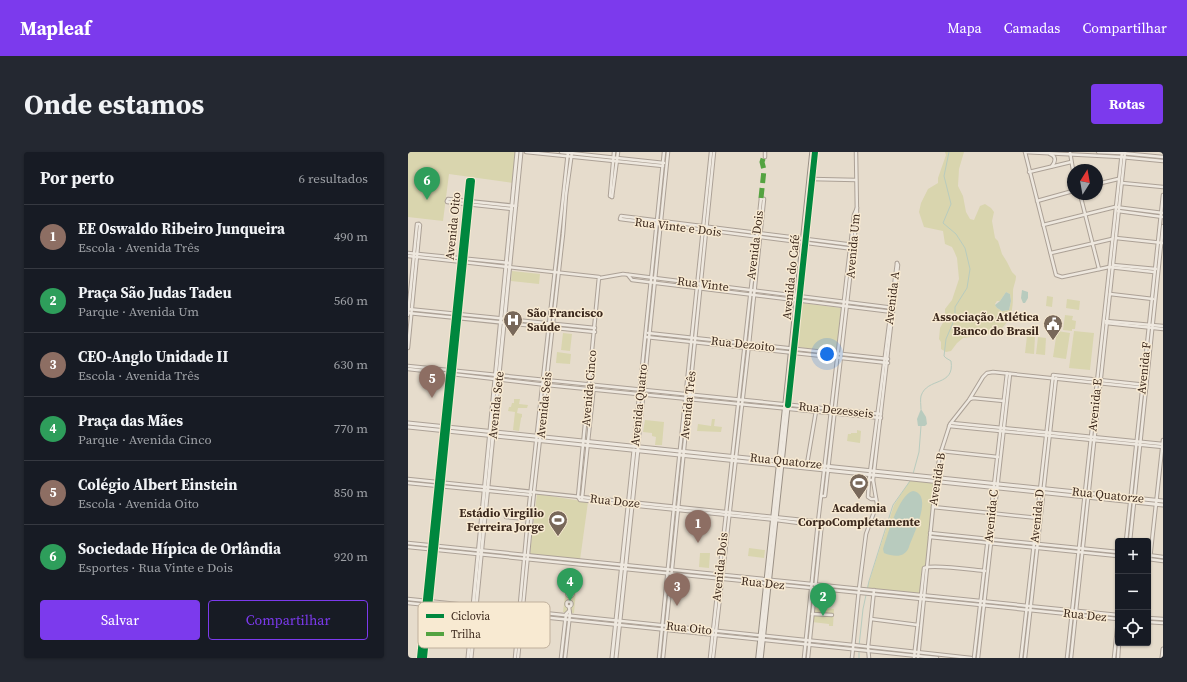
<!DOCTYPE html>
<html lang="pt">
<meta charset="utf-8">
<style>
body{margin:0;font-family:"Source Serif 4",serif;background:#242831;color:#f1f3f6}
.controls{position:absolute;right:12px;bottom:12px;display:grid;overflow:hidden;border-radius:4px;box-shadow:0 1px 3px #0004}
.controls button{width:36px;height:36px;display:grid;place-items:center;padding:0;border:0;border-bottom:1px solid #363941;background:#171b24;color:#f1f3f6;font:20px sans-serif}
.compass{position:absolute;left:659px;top:12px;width:36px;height:36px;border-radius:50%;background:#171b24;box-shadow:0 1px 3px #0004;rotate:11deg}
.you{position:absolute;left:419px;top:202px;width:14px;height:14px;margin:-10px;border:3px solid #fff;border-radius:50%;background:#1a73e8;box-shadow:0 0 0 6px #1a73e833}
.badge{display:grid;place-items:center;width:26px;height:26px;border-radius:50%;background:#7c3aed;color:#fff;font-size:13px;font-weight:700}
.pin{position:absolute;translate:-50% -33px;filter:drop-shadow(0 1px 2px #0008)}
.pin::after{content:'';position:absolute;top:21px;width:14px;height:12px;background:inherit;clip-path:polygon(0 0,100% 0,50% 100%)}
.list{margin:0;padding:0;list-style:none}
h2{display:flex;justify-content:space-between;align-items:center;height:52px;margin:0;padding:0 16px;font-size:17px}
h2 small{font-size:13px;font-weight:400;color:#9ea1a6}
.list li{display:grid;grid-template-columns:26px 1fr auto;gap:12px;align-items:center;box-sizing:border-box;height:64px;padding:0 16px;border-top:1px solid #363941}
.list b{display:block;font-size:15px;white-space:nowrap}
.list p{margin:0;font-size:13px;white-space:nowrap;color:#9ea1a6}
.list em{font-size:13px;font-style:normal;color:#9ea1a6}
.actions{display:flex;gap:8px;padding:12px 16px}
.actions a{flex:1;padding:9px 0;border:1px solid #7c3aed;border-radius:4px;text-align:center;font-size:14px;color:#7c3aed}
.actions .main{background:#7c3aed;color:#fff}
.icon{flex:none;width:22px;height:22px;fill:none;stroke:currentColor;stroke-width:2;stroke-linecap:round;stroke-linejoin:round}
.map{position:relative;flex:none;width:755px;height:506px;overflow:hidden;border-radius:4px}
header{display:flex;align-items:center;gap:24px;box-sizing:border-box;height:56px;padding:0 20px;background:#7c3aed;color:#fff}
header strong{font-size:19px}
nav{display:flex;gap:22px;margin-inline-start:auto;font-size:14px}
.intro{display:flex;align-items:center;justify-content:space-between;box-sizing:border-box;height:96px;padding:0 24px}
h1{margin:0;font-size:28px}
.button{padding:10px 18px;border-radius:4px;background:#7c3aed;color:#fff;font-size:14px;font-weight:700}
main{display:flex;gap:24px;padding:0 24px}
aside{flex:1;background:#171b24;border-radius:4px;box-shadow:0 1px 3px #0004}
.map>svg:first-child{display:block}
</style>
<header>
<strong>Mapleaf</strong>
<nav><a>Mapa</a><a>Camadas</a><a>Compartilhar</a></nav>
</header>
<div class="intro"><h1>Onde estamos</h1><a class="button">Rotas</a></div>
<main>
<aside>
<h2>Por perto<small>6 resultados</small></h2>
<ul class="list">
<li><span class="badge" style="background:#8d6e63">1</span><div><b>EE Oswaldo Ribeiro Junqueira</b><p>Escola · Avenida Três</p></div><em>490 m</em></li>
<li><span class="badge" style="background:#2e9e5b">2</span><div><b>Praça São Judas Tadeu</b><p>Parque · Avenida Um</p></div><em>560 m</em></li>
<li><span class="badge" style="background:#8d6e63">3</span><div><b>CEO-Anglo Unidade II</b><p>Escola · Avenida Três</p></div><em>630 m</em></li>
<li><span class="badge" style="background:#2e9e5b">4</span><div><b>Praça das Mães</b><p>Parque · Avenida Cinco</p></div><em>770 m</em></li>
<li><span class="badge" style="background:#8d6e63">5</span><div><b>Colégio Albert Einstein</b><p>Escola · Avenida Oito</p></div><em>850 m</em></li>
<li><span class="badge" style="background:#2e9e5b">6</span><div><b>Sociedade Hípica de Orlândia</b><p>Esportes · Rua Vinte e Dois</p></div><em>920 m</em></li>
</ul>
<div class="actions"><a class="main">Salvar</a><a>Compartilhar</a></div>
</aside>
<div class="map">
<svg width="755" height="506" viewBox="0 0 755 506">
<rect width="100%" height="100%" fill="#e6dccc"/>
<g fill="#d9d5ae" fill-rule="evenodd">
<polygon points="0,0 108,0 105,31 41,22 35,69 0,65"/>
<path d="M 537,0 L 556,0 L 551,17 L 550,34 L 555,44 L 558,60 L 562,67 L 566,68 L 572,54 L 577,52 L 583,56 L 586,60 L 584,69 L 587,86 L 590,89 L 594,102 L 599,110 L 604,120 L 608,124 C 608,130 605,134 605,140 C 605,159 604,169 588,181 L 555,186 L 549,191 L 543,199 L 538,200 L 533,197 L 533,190 L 531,187 L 532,176 L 537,167 L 537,157 L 544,148 L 551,127 L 549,106 L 546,99 L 544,95 L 537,92 L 535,79 L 516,75 L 511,60 L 513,51 L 520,37 L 530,31 L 530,26 L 538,3 ZM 598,140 L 602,142 L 603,149 L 601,158 L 594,159 L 589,156 L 587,152 L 589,149 L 592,149 Z"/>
<polygon points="104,119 132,122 131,132 103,129"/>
<polygon points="639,144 645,145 644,155 638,154"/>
<polygon points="659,147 672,149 671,158 658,156"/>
<polygon points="394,151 433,156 429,199 388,195"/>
<polygon points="657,163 665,164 664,168 668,169 667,177 664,177 664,179 655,178"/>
<polygon points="649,179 662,181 658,207 645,205"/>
<polygon points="666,179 686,181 682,218 661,216"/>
<polygon points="155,181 164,182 162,199 153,198"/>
<polygon points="619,184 627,185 626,202 617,201"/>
<polygon points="630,185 638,186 637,203 628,202"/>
<polygon points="149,200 163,202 162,212 148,211"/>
<polygon points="106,247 112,247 111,252 120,253 119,256 110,256 109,261 114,262 114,265 113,266 111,279 105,278 107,260 100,259 101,255 103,255 104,251 106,251"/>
<polygon points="304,267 307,267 306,274 314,275 313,280 289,279 290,272 303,274"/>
<polygon points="237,268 256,270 254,293 247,293 248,285 244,284 244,281 235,280"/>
<polygon points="449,278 453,279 452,291 439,289 440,282 443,282 443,281 449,281"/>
<polygon points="503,327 527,329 519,415 516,418 511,441 459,436 486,353"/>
<polygon points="129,342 180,350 172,408 122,402"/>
<polygon points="341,396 357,398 356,406 340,404"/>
<polygon points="292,401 302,401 301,416 291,415"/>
<polygon points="158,437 168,438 166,461 155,460"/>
<polygon points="405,455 426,457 425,474 421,474 421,472 404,470"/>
</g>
<g fill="#b8cbbe">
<polygon points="614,138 620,140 620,146 617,151 615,151 613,146"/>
<polygon points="598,140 602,142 603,149 601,158 594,159 589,156 587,153 592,149"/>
<polygon points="513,257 518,265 519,272 517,274 510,274 509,267"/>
<path d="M 505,339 C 526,342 505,383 501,395 C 497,406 486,405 476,401 L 475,397 C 479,384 491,342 505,339 Z"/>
</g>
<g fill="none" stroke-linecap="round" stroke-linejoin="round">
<g stroke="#b8cbbe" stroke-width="1">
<path d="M 513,257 C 513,253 512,248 513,244 C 519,225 547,235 543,209 L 538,206 L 536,204 L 538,187 L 547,166 L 547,155 L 559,136 L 562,117 L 557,96 L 548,82 L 535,71 L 543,52 L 536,24 L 541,0"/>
<polyline points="505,322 511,300 513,274"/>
<polyline points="451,506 451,494 455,457 461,429 485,353 502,329"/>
</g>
<g stroke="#aca196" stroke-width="4.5">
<g id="minor">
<polyline points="118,0 255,14"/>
<polyline points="153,0 256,11"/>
<polyline points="357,0 357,5"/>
<polyline points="617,0 648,123 654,125 701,115 746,120"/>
<polyline points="617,0 713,5 755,9"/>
<polyline points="662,0 665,18"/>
<polyline points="690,0 713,1 755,5"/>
<path d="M 642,2 C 648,4 648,9 644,14"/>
<polyline points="621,20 663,10"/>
<polyline points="404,27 448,28"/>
<polyline points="714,31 755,35"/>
<polyline points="689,32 710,27"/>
<polyline points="672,42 691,117"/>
<polyline points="204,45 202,44 206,0"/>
<polyline points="204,45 210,0"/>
<polyline points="39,49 40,47 108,54"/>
<polyline points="39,49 39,50 104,57"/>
<polyline points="629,49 665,39"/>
<polyline points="710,59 755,65"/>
<polyline points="635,73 707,55 755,61"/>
<polyline points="708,86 755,91"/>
<polyline points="446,97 212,67 213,64 446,93"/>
<polyline points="0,101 102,111"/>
<polyline points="643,101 704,87"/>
<polyline points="0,104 191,125 170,345 172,348 368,368 414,374"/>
<polyline points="705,113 748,117"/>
<polyline points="220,123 224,128 485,160"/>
<polyline points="192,126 215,122 486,156"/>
<polyline points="702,142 745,147"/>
<polyline points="0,157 187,176"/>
<polyline points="0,161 187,180"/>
<polyline points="0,163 9,72 10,72"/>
<polyline points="698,169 755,174"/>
<polyline points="698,171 755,177"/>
<polyline points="240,181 480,207"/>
<polyline points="238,185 480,211"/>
<polyline points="0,196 12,73 11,72"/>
<polyline points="0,214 473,262"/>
<polyline points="0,217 139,233 473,266"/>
<polyline points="562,247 565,246 596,249"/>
<polyline points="544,271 755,292"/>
<polyline points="541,274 755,295"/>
<polyline points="226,294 256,0"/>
<polyline points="230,294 260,0"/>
<polyline points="533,299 590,305"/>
<polyline points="399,312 408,259"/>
<polyline points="0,327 414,370 400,506"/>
<polyline points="461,328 460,345 463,347 468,347"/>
<polyline points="465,328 461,328 489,111"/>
<polyline points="0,331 123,343"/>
<polyline points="413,344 417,344 420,318 449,64 448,0"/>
<polyline points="174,346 186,233"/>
<polyline points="525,355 630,366"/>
<polyline points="98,365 121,367"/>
<polyline points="522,381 710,400"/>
<polyline points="522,385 710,404"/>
<polyline points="718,389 755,43"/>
<polyline points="722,389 755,74"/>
<polyline points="0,391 710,463"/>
<polyline points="0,395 710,467"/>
<polyline points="740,403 755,405"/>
<polyline points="740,407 755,409"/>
<polyline points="742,407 755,288"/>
<circle cx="162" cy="442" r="2.5"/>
<polyline points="0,447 445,493 563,506"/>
<circle cx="161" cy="452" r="2.5"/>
<polyline points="0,451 529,506"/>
<polyline points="404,462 424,463"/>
<polyline points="740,466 755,467"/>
<polyline points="463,467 510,473"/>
<polyline points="740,470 755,471"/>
<polyline points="12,506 61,29 64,29 16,506"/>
<polyline points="107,506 121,354 160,0"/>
<polyline points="110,506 126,340 155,82 158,43 164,0"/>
<polyline points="153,506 158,462 161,459"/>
<polyline points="157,506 162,462 161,455"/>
<polyline points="251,506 266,355 303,0"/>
<polyline points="255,506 306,0"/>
<polyline points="302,506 353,46"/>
<polyline points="305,506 341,192 356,47 353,46"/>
<polyline points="396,506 410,370 446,63 449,56"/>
<polyline points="444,506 451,437 458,382 469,352 465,328 490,113 489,111"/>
<polyline points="461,506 460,495 466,438"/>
<path d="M 506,506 L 516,416 C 525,412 565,418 577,419"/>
<polyline points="510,506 528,325 532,303 542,272 561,248 575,225 579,221 585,220 738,236"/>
<polyline points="566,506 599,221"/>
<polyline points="570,506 602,222"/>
<polyline points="613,506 645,223 738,233"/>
<polyline points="617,506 648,226"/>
<polyline points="659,506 714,0"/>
<polyline points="663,506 717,0"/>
<polyline points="706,506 710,468"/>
<polyline points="710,506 711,491"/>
</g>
</g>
<g stroke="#aca196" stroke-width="5">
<g id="tertiary">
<polyline points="0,271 755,349"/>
<polyline points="0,275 755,353"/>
<polyline points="60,506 109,0"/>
<polyline points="63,506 113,0"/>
<polyline points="204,506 226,298"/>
<polyline points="208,506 230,297"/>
<polyline points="754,506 755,497"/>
</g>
</g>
<g stroke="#9b9186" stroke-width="5.5">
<g id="secondary">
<polyline points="350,506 404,0"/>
<polyline points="353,506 407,0"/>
</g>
</g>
<use href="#minor" stroke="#eee8df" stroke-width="2.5"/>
<use href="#tertiary" stroke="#eee8df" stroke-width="3"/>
<use href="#secondary" stroke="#eee8df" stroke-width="3.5"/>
<polyline stroke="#54a341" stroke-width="5" stroke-dasharray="10 5" stroke-linecap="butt" points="353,46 356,18 354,10 356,4"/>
<g stroke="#f8ead2" stroke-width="8">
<g id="cycleway">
<polyline points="380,253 407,0"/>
<polyline points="12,506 61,29 64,29 16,506"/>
</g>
</g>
<use href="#cycleway" stroke="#00873e" stroke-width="6"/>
</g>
<defs>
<g id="hospital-pin" transform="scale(1)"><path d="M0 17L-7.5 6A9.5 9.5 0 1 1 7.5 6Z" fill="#78685a" stroke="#f8ead2"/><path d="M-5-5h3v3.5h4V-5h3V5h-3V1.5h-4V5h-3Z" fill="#fff"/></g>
<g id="civic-pin" transform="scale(1)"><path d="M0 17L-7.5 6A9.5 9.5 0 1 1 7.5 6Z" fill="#78685a" stroke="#f8ead2"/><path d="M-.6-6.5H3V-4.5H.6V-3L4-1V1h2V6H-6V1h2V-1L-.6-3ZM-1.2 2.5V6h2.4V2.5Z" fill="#fff"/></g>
<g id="stadium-pin" transform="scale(1)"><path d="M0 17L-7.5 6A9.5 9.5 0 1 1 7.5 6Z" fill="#78685a" stroke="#f8ead2"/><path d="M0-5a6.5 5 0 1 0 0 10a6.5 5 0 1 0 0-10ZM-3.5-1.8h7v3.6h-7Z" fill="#fff"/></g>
</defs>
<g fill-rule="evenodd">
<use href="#hospital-pin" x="105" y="168"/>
<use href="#civic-pin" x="645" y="172"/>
<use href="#stadium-pin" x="451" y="331"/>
<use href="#stadium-pin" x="150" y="368"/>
</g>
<g text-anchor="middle" stroke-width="3" stroke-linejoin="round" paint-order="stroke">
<g font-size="12" fill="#3c291d" stroke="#f8ead2">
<text transform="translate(45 74) rotate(-84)" y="4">Avenida Oito</text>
<text transform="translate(270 75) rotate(7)" y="4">Rua Vinte e Dois</text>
<text transform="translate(347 93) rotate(-83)" y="4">Avenida Dois</text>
<text transform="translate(445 94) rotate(-85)" y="4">Avenida Um</text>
<text transform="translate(383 125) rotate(-84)" y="4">Avenida do Café</text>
<text transform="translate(295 132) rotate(7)" y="4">Rua Vinte</text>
<text transform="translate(484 146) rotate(-83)" y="4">Avenida A</text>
<text transform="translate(335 192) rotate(6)" y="4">Rua Dezoito</text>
<text transform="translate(736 216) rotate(-84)" y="4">Avenida F</text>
<text transform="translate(181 236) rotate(-85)" y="4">Avenida Cinco</text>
<text transform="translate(88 253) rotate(-84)" y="4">Avenida Sete</text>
<text transform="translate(136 253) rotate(-84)" y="4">Avenida Seis</text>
<text transform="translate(231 253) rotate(-84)" y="4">Avenida Quatro</text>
<text transform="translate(280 253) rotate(-84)" y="4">Avenida Três</text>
<text transform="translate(687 253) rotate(-84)" y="4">Avenida E</text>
<text transform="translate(428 258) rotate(6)" y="4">Rua Dezesseis</text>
<text transform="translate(378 309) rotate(6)" y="4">Rua Quatorze</text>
<text transform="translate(529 327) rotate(-81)" y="4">Avenida B</text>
<text transform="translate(700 343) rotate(6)" y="4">Rua Quatorze</text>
<text transform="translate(207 349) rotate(6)" y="4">Rua Doze</text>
<text transform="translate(583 364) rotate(-84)" y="4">Avenida C</text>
<text transform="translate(629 364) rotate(-84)" y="4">Avenida D</text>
<text transform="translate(312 415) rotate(-84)" y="4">Avenida Dois</text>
<text transform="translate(355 431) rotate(6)" y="4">Rua Dez</text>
<text transform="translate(677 463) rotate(6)" y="4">Rua Dez</text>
<text transform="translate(281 476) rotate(6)" y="4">Rua Oito</text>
</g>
<g font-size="12" font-weight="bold" fill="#3c291d" stroke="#f8ead2" text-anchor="end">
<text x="119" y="165" text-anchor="start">São Francisco<tspan x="119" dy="14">Saúde</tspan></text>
<text x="631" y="169">Associação Atlética<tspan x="631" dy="14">Banco do Brasil</tspan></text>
<text x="451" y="360" text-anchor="middle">Academia<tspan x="451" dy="14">CorpoCompletamente</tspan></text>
<text x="136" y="365">Estádio Virgilio<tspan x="136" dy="14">Ferreira Jorge</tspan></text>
</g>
</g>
<rect x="10" y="450" width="132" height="46" rx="6" fill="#f8ead2" stroke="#c0b09c" stroke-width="1"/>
<rect x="18" y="462" width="18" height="4" fill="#00873e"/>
<rect x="18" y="480" width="18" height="4" fill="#54a341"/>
<g font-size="11" fill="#3c291d">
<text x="43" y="468">Ciclovia</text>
<text x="43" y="486">Trilha</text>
</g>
</svg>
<div class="controls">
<button>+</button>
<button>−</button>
<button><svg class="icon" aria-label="locate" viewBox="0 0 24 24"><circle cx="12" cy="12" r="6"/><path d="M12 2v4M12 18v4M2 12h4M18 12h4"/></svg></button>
</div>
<svg class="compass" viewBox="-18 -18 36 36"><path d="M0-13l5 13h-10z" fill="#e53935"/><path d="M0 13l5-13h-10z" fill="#9ea1a6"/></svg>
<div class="you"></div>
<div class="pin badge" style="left:290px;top:391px;background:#8d6e63">1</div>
<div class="pin badge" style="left:415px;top:464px;background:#2e9e5b">2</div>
<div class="pin badge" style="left:269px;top:454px;background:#8d6e63">3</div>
<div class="pin badge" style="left:162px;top:449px;background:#2e9e5b">4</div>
<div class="pin badge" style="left:24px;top:246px;background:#8d6e63">5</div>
<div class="pin badge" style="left:19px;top:48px;background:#2e9e5b">6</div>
</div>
</main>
